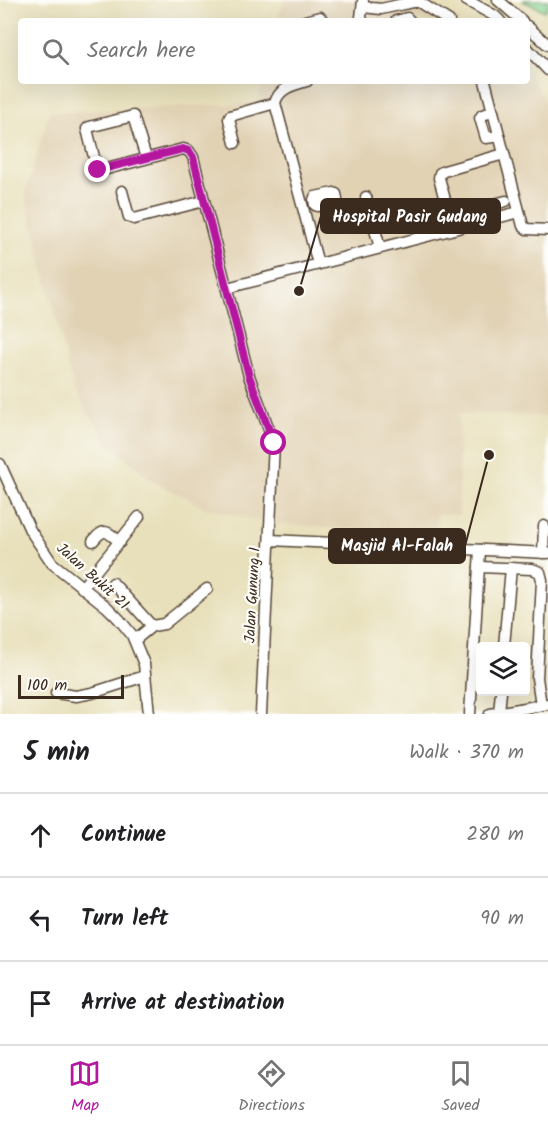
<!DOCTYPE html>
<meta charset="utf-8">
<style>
body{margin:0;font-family:Kalam,sans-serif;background:#f2f2f2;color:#202124}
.controls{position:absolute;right:18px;bottom:18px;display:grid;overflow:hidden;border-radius:6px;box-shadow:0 6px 24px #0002}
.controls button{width:54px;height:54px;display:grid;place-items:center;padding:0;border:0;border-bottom:2px solid #e0e0e0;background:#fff;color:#202124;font:30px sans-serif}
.scale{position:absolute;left:18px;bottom:15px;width:106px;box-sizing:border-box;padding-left:6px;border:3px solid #3b2a1e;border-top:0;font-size:16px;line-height:21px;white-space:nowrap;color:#3b2a1e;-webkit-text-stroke:4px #fdfcf7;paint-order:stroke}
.stop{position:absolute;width:18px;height:18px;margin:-14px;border:4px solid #b5179e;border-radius:50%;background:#fff}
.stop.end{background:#b5179e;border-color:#fff;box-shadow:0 2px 6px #0008}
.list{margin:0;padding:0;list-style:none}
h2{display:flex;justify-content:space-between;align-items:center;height:78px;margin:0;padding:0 24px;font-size:26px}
h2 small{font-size:20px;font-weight:400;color:#757577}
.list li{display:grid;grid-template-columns:39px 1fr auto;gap:18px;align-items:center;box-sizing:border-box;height:84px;padding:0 24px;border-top:2px solid #e0e0e0}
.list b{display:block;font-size:22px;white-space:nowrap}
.list em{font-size:20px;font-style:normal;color:#757577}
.icon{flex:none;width:33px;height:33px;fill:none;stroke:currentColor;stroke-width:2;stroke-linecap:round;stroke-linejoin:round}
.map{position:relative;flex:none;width:548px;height:714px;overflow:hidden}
.search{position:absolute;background:#fff;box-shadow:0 6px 24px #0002;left:18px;right:18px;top:18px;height:66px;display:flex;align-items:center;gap:15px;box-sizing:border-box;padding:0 21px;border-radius:6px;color:#757577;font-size:22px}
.sheet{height:330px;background:#fff}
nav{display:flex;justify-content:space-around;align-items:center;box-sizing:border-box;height:84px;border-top:2px solid #e0e0e0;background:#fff;font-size:16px;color:#757577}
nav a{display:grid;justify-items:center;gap:3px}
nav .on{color:#b5179e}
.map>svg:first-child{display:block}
</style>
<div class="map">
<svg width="548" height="714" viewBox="0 0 548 714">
<rect width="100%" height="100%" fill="#fdfcf7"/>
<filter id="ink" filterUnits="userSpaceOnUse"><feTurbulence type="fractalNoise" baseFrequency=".0167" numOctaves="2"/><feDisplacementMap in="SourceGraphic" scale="12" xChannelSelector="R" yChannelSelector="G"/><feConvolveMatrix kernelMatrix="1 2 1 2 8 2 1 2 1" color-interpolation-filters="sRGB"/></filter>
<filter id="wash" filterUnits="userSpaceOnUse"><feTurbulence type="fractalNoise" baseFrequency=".008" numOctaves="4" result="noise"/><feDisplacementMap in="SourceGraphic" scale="24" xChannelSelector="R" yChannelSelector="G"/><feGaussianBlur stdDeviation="1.35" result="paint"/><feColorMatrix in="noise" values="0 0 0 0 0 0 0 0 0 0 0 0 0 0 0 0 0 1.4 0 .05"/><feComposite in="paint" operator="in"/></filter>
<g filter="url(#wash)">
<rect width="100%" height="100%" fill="#e8e0bb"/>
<g fill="#e1d2b4">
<polygon points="284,0 416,0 462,21 278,21"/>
<polygon points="527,71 548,105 548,416 459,414 459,515 437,515 438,536 269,523 206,508 151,480 105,440 74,389 25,194 49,113 257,103 263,81 527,81"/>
</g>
<polygon fill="#8cd794" stroke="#648059" stroke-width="1.5" points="524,0 548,0 548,5 545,11 523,1"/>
</g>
<g filter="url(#ink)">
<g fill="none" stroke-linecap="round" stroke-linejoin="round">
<g stroke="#554536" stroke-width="13">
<g id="minor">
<polyline points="466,0 495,16 500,21"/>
<polyline points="498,0 522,21"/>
<polyline points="363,7 381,9 413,2 419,2 449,21"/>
<polyline points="305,21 320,17 323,21"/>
<polyline points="362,21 361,17 363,1"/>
<polyline points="396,21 407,18 410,21"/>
<polyline points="527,26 548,45"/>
<polyline points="527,48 548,70"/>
<path d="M 307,81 C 293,85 279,88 275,103 L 318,264"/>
<polyline points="485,81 523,226 527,229 548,230"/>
<polyline points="493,112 482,115 480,118 486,138 499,136"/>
<polyline points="235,143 229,119 230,116 275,103"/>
<polyline points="146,158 133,116 89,127 87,129 97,169 99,171 183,149 189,151 193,157 249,376 274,443 261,714"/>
<polyline points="122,191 129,217 134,219 204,201"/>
<polygon points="334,193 336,194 337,199 336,201 318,206 315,205 314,200 315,197"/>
<polyline points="366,197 380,248"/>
<polyline points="460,213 506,201"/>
<polyline points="453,229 439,178 440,173 444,171 504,154"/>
<polyline points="227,288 519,212"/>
<polyline points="0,464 30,530 52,563 107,607 119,619 132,635 144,664 149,714"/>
<polyline points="270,540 548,553"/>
<path d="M 93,541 C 105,526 107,532 120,542"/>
<polyline points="543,553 544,526"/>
<polyline points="479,567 532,569 540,572 542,580 537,678 541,705"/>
<polyline points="113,583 152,626"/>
<polyline points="82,588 139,517"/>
<polyline points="135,640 152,626 164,624 207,589"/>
<polyline points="504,646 511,568"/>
<polyline points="56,693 76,696 92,693 145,676"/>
<polyline points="499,712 501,692"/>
<polyline points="470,714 480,550"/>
<polyline points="490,714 548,704"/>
</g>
</g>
<use href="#minor" stroke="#fff" stroke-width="10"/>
</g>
</g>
<g fill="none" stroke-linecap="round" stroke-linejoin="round" filter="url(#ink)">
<polyline stroke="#b5179e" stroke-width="8" points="98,170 183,149 189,151 193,157 249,376 274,443"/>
</g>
<g text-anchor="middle" stroke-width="4.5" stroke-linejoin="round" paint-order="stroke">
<g font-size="15" fill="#3b2a1e" stroke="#fdfcf7">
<text transform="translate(93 576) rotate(42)" y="5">Jalan Bukit 21</text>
<text transform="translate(252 595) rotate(-87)" y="5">Jalan Gunung 1</text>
</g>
</g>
<path fill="none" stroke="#3b2a1e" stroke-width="2" d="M299 291L321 216M489 455L465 546"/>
<g fill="#3b2a1e" stroke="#fdfcf7" stroke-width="2">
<circle cx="299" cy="291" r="6"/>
<circle cx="489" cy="455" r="6"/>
</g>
<g fill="#3b2a1e" stroke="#3b2a1e" stroke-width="2">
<rect x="321" y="199" width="179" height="34" rx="6"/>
<rect x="329" y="529" width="136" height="34" rx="6"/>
</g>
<g font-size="16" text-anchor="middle" font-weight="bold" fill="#fff">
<text x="410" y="222">Hospital Pasir Gudang</text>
<text x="397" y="551">Masjid Al-Falah</text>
</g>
</svg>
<div class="controls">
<button><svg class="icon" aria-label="layers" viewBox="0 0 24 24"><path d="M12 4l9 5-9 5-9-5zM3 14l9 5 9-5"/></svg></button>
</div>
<div class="scale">100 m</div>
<div class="stop" style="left:274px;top:443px"></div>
<div class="stop end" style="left:98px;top:170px"></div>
<div class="search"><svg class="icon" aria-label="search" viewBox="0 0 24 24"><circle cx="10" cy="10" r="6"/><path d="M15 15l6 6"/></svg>Search here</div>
</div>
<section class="sheet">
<h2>5 min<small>Walk · 370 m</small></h2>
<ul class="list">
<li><svg class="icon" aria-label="ahead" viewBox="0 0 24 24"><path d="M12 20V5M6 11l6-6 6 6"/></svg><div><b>Continue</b></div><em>280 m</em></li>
<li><svg class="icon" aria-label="left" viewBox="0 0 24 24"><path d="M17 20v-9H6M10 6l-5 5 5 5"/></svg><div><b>Turn left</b></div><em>90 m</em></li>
<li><svg class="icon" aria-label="arrive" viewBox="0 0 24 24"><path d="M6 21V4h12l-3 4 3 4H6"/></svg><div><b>Arrive at destination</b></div></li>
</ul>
</section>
<nav>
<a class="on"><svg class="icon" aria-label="map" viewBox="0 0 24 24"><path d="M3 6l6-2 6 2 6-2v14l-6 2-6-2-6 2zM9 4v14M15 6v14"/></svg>Map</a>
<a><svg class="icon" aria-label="directions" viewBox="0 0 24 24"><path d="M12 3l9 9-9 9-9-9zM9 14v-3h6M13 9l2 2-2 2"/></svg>Directions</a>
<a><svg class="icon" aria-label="saved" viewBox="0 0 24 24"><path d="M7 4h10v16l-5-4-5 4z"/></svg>Saved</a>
</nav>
